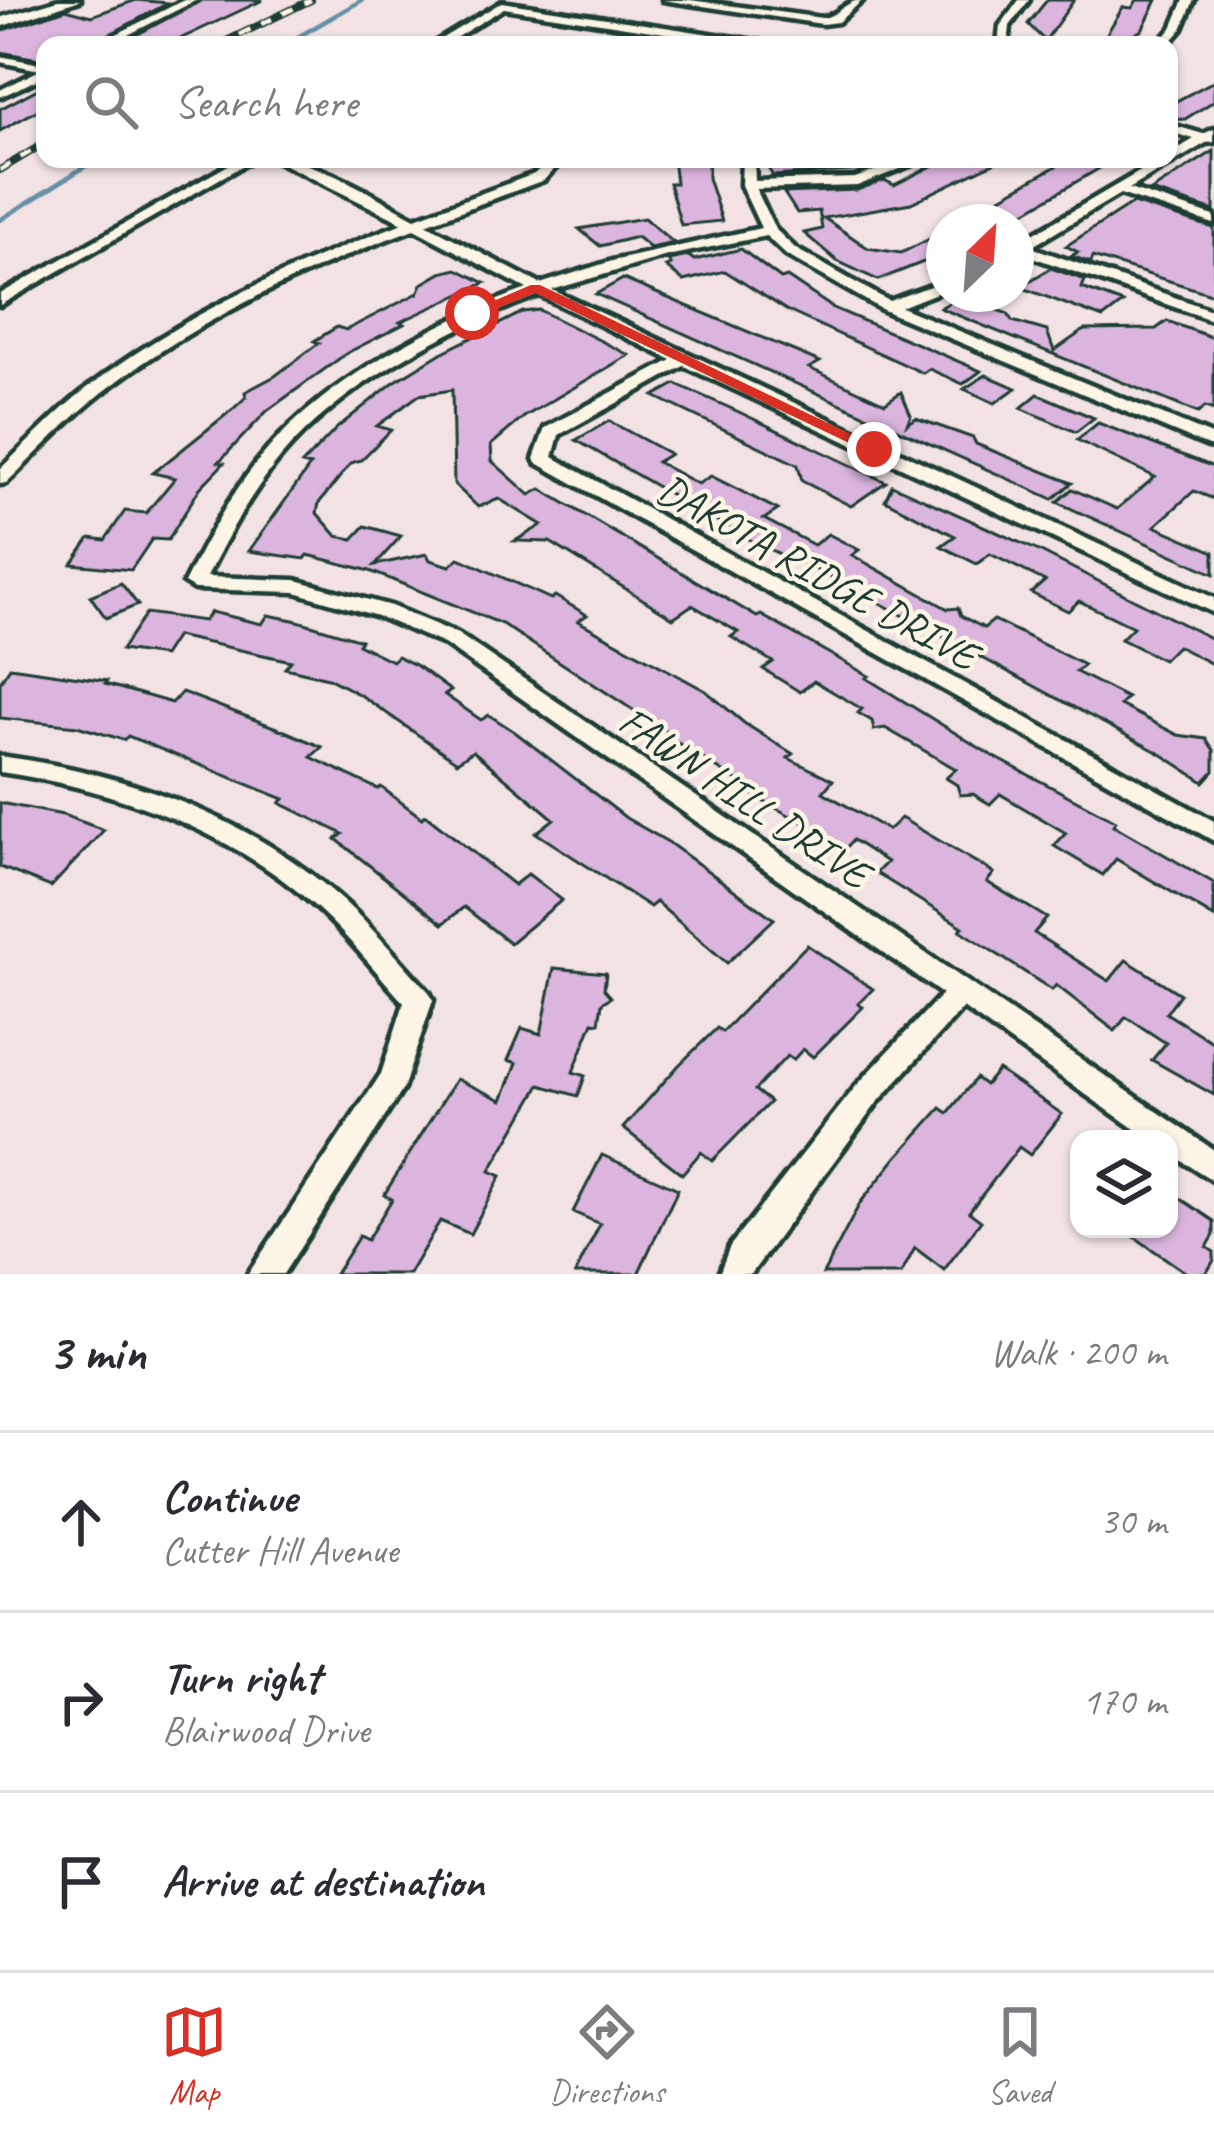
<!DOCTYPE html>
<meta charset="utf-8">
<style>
body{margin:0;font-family:Caveat,sans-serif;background:#f7f7f7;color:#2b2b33}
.controls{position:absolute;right:36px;bottom:36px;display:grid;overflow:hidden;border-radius:24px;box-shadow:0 3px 9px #0004}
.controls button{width:108px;height:108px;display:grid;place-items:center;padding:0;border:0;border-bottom:3px solid #e1e1e2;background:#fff;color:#2b2b33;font:60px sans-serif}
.compass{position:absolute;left:926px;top:204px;width:108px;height:108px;border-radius:50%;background:#fff;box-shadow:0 3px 9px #0004;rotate:25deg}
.stop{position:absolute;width:36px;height:36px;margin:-27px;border:9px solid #d93025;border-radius:50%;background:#fff}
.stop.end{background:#d93025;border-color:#fff;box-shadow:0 3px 12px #0008}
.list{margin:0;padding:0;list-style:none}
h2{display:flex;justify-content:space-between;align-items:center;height:156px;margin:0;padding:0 48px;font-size:51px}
h2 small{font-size:39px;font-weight:400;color:#7c7c81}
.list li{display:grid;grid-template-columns:78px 1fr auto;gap:36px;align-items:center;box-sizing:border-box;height:180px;padding:0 48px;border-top:3px solid #e1e1e2}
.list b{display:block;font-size:45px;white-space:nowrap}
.list p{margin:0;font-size:39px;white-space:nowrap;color:#7c7c81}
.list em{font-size:39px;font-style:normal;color:#7c7c81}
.icon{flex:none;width:66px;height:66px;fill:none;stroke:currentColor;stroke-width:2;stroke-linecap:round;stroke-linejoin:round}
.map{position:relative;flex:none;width:1214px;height:1274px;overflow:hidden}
.search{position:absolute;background:#fff;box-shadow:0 3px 9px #0004;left:36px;right:36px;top:36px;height:132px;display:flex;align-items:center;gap:30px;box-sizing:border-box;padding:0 42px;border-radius:24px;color:#7c7c81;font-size:45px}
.sheet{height:696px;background:#fff}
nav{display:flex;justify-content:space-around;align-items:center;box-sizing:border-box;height:168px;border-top:3px solid #e1e1e2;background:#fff;font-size:33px;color:#7c7c81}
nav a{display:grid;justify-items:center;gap:6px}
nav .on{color:#d93025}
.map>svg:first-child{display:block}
</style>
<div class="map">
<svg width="1214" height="1274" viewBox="0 0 1214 1274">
<rect width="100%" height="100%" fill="#f2e2e3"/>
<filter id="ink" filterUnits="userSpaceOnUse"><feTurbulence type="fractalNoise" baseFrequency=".00833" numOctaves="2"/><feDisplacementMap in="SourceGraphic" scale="24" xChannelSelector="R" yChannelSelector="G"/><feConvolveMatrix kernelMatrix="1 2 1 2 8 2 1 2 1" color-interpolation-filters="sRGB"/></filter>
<g filter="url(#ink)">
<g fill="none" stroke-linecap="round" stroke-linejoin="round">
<g stroke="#668fa6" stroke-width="4.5">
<polyline points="284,45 362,0"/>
<polyline points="0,220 97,159"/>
</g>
</g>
<g fill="#dbb5de" stroke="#1f3d34" stroke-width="3">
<polygon points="136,0 168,3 91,45 45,45 44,60 0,52 0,31 66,9 92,16"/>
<polygon points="201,0 263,0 167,45 118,45"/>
<polygon points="1047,0 1074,0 1045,41 1028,24"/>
<polygon points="1137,0 1157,0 1142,30 1125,40 1106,35 1123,7 1132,8"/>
<polygon points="1214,81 1214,101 1185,119 1169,120 1169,105"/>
<polygon points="45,85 45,106 0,131 0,109"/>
<polygon points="1214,151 1214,211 1151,191"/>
<polygon points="673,159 708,159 708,178 722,221 681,225 669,183 676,183"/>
<polygon points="762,159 842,159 864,170 773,176"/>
<polygon points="946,159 1002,159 911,203 824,218 868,248 901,253 944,232 944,254 878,280 837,261 804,233 822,229 819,211 797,213 784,193 857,190 884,180 894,185"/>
<polygon points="1069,159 1115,159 1008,222 956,222"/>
<polygon points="1133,203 1214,228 1214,295 1093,257 1091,263 1071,256 1078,252 1066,246"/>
<polygon points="644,218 674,243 650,248 637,237 600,246 579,229"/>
<polygon points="741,249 781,279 787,277 833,308 981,371 963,384 929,369 923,373 786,310 725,271 683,281 666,267 671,265 668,260 689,256 694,260"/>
<polygon points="1051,268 1085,280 1082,288 1123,303 1103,318 1020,287"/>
<polygon points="457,269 485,283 400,322 404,324 347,353 267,411 219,462 224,463 200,488 168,540 152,539 131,570 72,564 90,538 105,540 125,511 146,513 175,478 153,473 233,409 246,397 245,392 275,376 319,343 314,341 337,327 346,330 418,293 422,284 441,273"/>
<polygon points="623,279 820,362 809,368 885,403 901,392 911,415 907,424 916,418 973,438 976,444 1072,483 1053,499 596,294"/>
<polygon points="961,296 1008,314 1012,321 1047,331 1054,351 1084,330 1156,329 1167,321 1214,338 1214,410 1205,407 1198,413 940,308"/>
<polygon points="539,310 629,355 524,417 491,445 492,461 530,495 541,489 757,617 761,615 869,676 866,678 991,755 1116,821 1113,825 1214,883 1214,917 1116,859 1103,875 1054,846 1066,833 1000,794 990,804 973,794 960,795 957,785 946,778 956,769 885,728 874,730 872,721 858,713 862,709 814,681 800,692 763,669 773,662 731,637 738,632 692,605 673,618 550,542 515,541 542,525 499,499 478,507 454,484 452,390 419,395 377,426 391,430 361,460 351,463 319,503 317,513 337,536 353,539 365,526 401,536 375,565 427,554 430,560 450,566 459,558 551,599 555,596 587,615 578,621 706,691 744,723 793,754 788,758 833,780 823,792 888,830 901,818 994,873 987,882 1047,918 1034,933 1109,981 1126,960 1180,994 1166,1013 1214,1043 1214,1095 1152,1060 1166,1043 1126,1017 1115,1031 1056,985 1052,990 960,930 963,927 876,873 887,862 853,840 842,852 817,836 821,832 755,797 758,794 662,733 665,731 502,624 370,571 308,555 305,559 249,551 310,466 302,464 338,427 394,382 441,353 523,312"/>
<polygon points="986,375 1016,388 995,403 964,389"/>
<polygon points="676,384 739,412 886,482 851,506 802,481 798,465 654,396"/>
<polygon points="1038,394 1094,418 1076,432 1021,408"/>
<polygon points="609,421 670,454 657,462 698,484 711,476 778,510 764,519 814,545 828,534 859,550 852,555 948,609 958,608 961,616 984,628 994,620 1084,665 1076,672 1127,698 1120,705 1178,735 1206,739 1214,750 1214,771 1204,782 1161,754 826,574 759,545 576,440"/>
<polygon points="1098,423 1214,467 1214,499 1194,491 1155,526 1214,552 1214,574 1057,502 1072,489 1117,509 1155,477 1077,440"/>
<polygon points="892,485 1041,552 1214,640 1214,665 1177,646 1163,660 1121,639 1133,627 1079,601 1068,611 1031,593 1045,581 990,554 977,564 941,546 955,536 885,500"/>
<polygon points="121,583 138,605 106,618 90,596"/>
<polygon points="211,612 262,624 268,615 298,621 361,640 358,644 392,661 397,656 417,666 451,691 445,695 481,720 489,715 515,732 626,818 668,842 774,919 727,963 656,902 650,907 536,833 554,819 473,751 457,762 362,696 328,678 285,668 291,661 176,636 163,656 121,650 146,613 204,621"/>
<polygon points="10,667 107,681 105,684 172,703 182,692 287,732 322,747 311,757 378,789 381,787 422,818 426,815 514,885 528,874 562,900 510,943 464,907 443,924 336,839 343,834 280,803 284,799 128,736 124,740 77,726 0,718 0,682"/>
<polygon points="0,803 63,815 104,830 51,887 0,867"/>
<polygon points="807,945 873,989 858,1004 863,1007 813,1057 803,1049 793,1060 787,1056 755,1090 770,1102 712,1161 701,1152 682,1174 623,1128 679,1065 717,1028 722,1032"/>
<polygon points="554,968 606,973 604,989 611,997 602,1003 599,1023 593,1022 573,1072 585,1076 578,1096 540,1085 490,1171 501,1176 470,1234 440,1221 409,1274 335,1274 359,1236 367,1240 392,1199 384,1195 456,1079 502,1100 517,1063 508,1060 522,1028 541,1034"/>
<polygon points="998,1070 1062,1114 1030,1155 1019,1147 969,1212 981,1221 944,1270 915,1248 901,1274 823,1274 860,1203 897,1157 941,1108 948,1113 976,1078 985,1085"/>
<polygon points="602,1155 678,1189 638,1274 575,1274 600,1224 573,1212"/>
<polygon points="1169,1191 1214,1221 1214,1235 1207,1247 1214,1252 1214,1260 1206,1274 1188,1274 1123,1229 1169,1229"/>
</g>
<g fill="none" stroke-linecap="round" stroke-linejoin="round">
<g stroke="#1f3d34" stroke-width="9">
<g id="street">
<polygon points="184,0 197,0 108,45 95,45"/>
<path d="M 663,0 L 690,0 L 822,18 C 839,16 845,0 863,0 L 838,22 L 822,24 Z"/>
<polygon points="1019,0 1029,0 1010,26 1008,45 998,45 1000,26"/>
<polygon points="1184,0 1194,0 1182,29 1168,45 1157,45 1172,28"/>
<polygon points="502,2 762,42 767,45 741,45 504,8 444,45 431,45"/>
<polygon points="0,56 45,65 45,76 0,97 0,90 40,70 0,62"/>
<polygon points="1169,124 1203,134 1214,129 1214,142 1206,143 1129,189 1214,216 1214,224 1120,194 1031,247 1214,311 1214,321 1021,253 1016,254 1016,244 1161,159 1169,159 1169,154 1194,139 1169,132"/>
<polygon points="239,159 254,159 0,305 0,294"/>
<path d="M 273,159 C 317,159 376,197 415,218 L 534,174 L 551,159 L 564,159 L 544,180 L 426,224 L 540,284 L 612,261 L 761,228 L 741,185 L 742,159 L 754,159 L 755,181 L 855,178 L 907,159 L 925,159 L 857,186 L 756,189 L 775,229 L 796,249 L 889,301 L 944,281 L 944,290 L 901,307 L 1214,436 L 1214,447 L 1208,446 L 883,310 L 786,255 L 766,236 L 667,256 L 552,290 L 1214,598 L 1214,613 L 684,366 L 559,435 L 553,457 L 1214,821 L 1214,841 L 537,463 L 534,459 L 545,428 L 672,360 L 539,295 C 450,327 341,385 280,458 C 250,494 228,535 207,577 L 296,580 L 391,606 L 458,634 L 1214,1150 L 1214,1181 L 1169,1153 L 1169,1139 L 1149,1139 L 963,1008 L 877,1103 L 751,1274 L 719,1274 L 730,1246 L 857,1085 L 942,994 L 444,644 L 377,616 L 295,592 L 194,589 L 184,583 C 208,536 233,489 268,449 C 330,378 438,320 527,289 L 414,229 C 302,271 196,320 102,393 C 67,420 38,453 6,483 L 0,484 L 0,469 C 29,442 56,412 87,388 C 183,314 291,266 403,223 Z"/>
<path d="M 0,756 C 119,772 239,812 332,891 C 368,921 397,958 429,992 L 433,1000 L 403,1089 L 283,1274 L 248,1274 L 381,1074 L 404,1003 C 375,971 349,937 317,908 C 230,829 115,789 0,772 Z"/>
</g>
</g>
<g stroke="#1f3d34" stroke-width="9">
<polygon id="secondary" points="58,0 80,0 0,27 0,18"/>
</g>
<use href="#street" fill="#fcf5e5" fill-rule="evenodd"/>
<use href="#secondary" fill="#fcf5e5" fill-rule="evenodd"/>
<g stroke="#1f3d34" stroke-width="8">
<g id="rail">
<polyline points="218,45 311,0"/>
<polyline points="0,170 45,143"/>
</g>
</g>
<use href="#rail" stroke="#fcf5e5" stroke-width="4.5" stroke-dasharray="12" stroke-linecap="butt"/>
</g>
</g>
<polygon fill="#d93025" points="531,285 540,285 882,449 868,452 535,293 477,316 465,313"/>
<g text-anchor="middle" stroke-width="9" stroke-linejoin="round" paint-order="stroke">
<g font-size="42" fill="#1f3d34" stroke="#fcf5e5">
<text transform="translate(818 571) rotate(29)" y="15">DAKOTA RIDGE DRIVE</text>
<text transform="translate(745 796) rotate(34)" y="15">FAWN HILL DRIVE</text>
</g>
</g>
</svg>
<div class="controls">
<button><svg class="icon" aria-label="layers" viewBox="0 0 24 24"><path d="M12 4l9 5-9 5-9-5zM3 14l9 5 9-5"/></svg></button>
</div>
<svg class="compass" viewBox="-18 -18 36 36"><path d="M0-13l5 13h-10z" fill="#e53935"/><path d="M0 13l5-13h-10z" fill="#7c7c81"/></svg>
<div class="stop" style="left:472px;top:313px"></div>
<div class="stop end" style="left:874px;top:449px"></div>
<div class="search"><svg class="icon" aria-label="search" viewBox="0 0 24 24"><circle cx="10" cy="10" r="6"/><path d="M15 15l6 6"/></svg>Search here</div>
</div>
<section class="sheet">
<h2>3 min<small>Walk · 200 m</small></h2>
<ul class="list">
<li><svg class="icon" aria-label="ahead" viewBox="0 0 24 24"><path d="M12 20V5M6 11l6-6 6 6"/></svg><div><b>Continue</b><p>Cutter Hill Avenue</p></div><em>30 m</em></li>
<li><svg class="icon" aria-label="right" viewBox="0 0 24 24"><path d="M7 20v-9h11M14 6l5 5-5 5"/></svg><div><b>Turn right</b><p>Blairwood Drive</p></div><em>170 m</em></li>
<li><svg class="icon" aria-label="arrive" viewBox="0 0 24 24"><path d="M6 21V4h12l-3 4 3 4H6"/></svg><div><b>Arrive at destination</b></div></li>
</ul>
</section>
<nav>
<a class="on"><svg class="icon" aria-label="map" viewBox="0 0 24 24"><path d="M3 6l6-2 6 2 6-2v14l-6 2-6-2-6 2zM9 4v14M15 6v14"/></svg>Map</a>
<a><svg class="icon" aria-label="directions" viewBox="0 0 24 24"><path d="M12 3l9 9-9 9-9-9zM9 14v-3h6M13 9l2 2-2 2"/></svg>Directions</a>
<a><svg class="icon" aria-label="saved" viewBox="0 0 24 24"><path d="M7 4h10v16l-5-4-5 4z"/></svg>Saved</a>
</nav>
